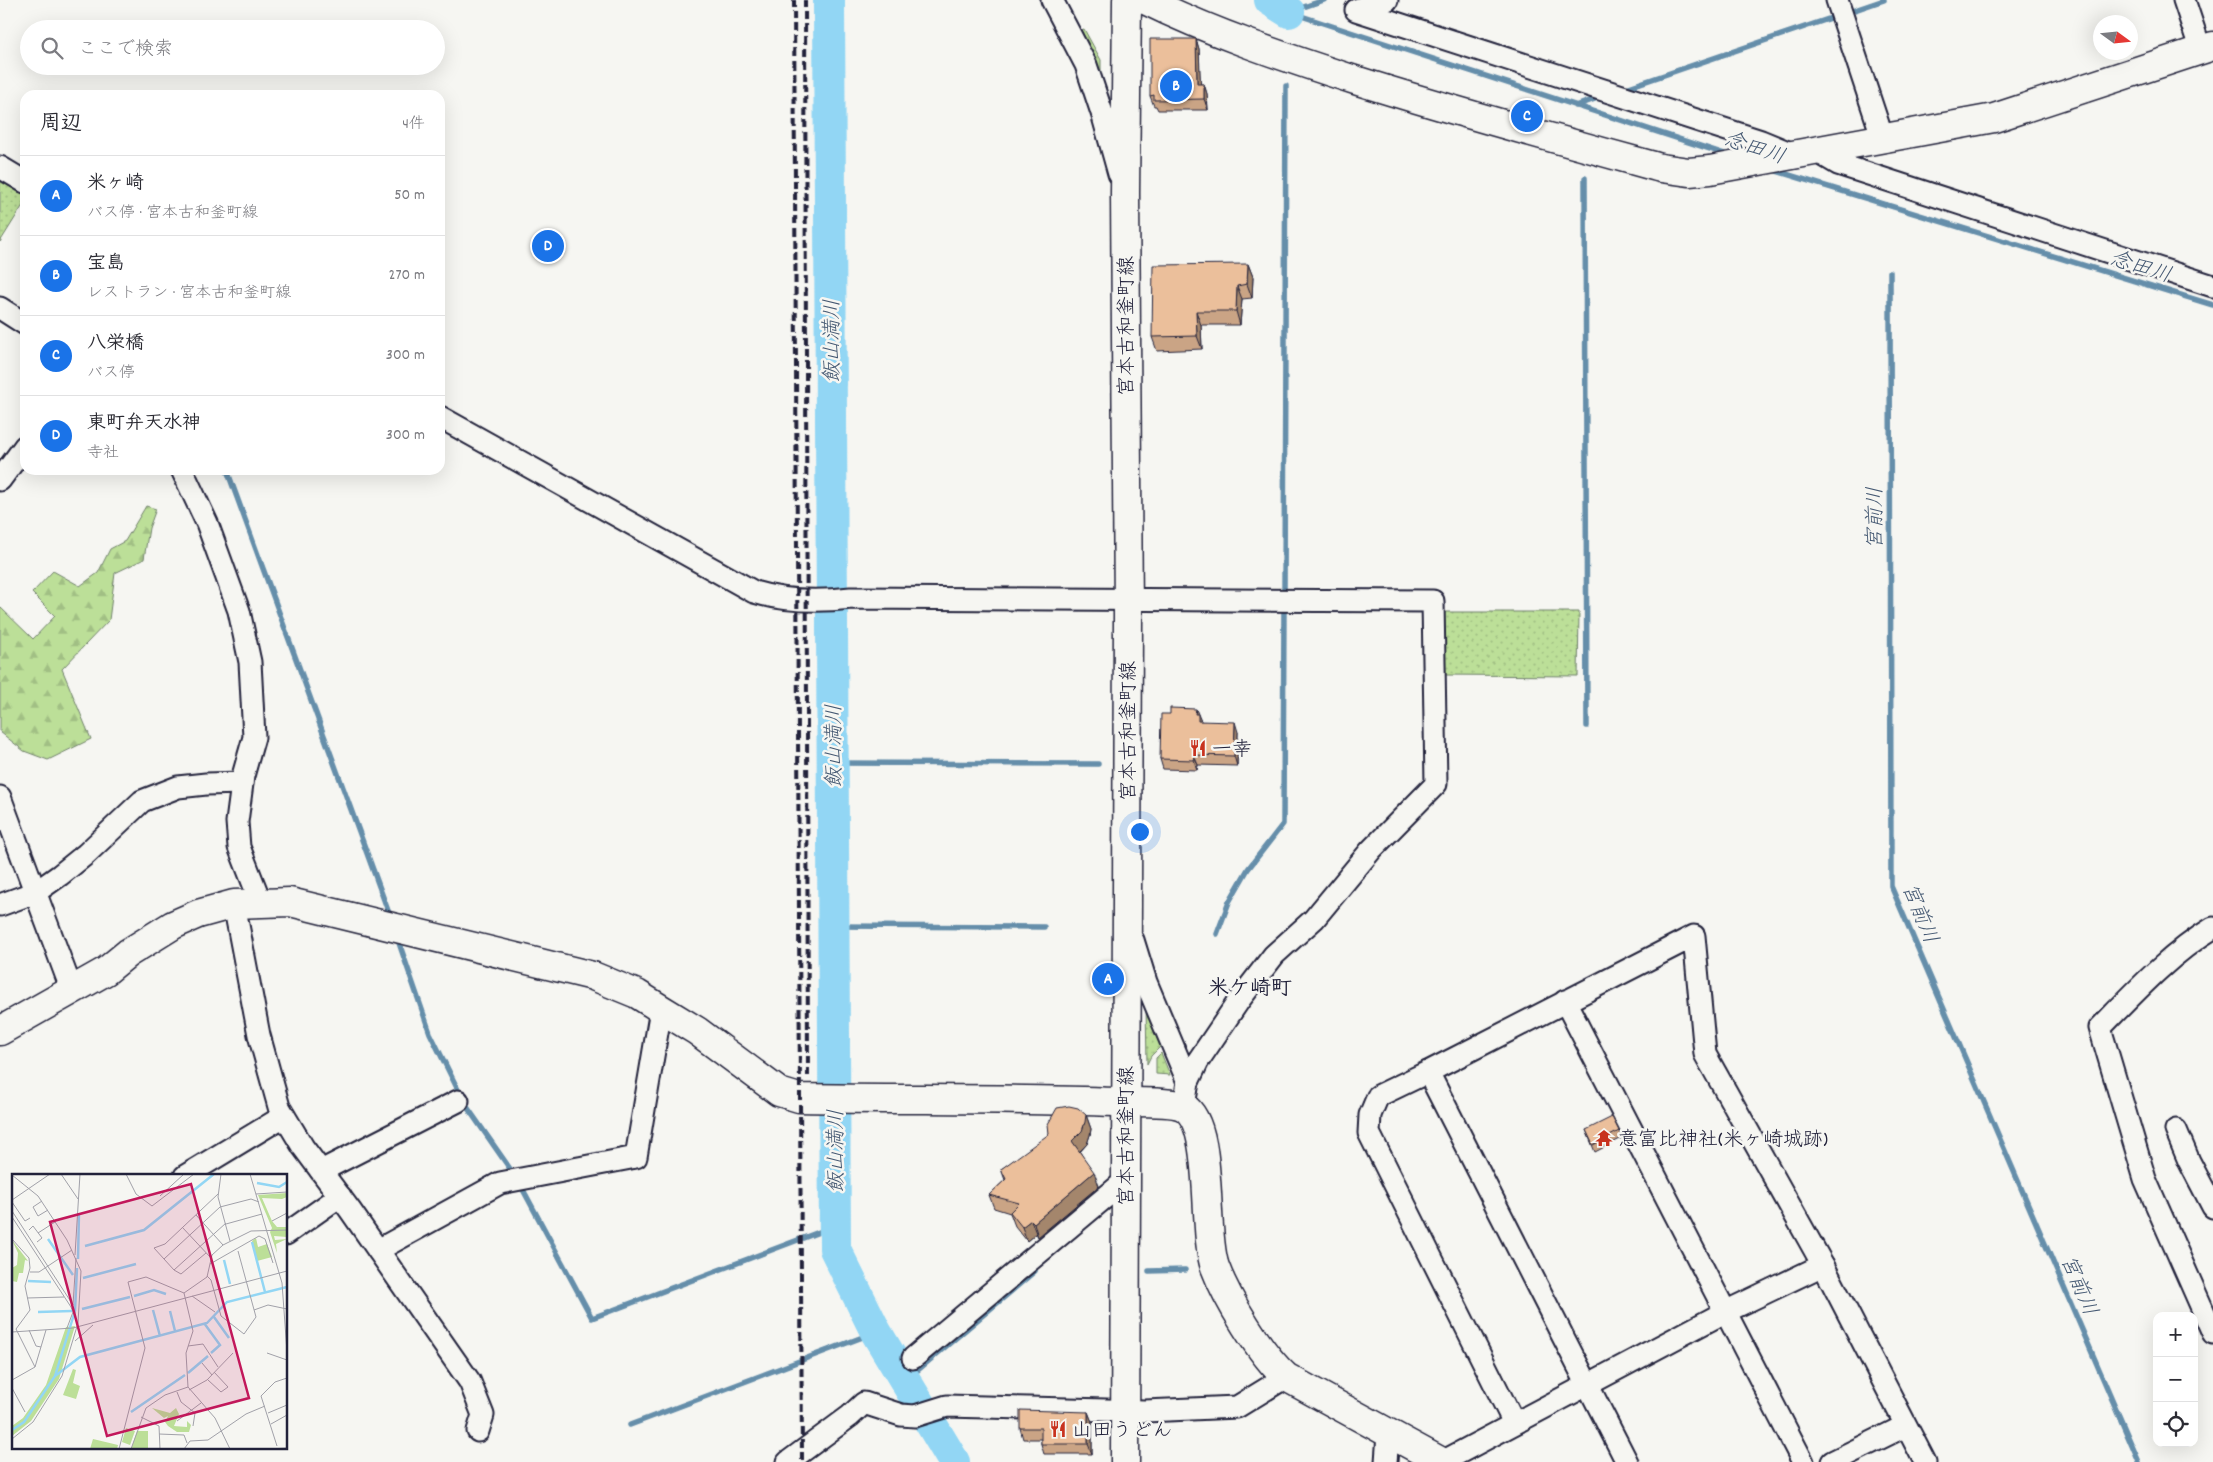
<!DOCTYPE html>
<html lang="ja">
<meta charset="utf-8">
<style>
body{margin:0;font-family:Dekko,"Klee One",sans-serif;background:#f2f2f3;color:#2b2b33}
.controls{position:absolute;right:15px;bottom:15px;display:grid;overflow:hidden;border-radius:10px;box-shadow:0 5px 20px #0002}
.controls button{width:45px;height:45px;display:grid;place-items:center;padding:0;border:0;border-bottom:1px solid #e1e1e2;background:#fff;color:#2b2b33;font:25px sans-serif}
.compass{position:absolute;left:2093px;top:15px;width:45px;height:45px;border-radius:50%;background:#fff;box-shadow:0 5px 20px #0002;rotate:105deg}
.you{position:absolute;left:1139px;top:831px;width:18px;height:18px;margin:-12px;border:4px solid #fff;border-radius:50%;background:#1a73e8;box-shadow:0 0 0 8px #1a73e833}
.badge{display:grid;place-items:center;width:32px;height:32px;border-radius:50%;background:#1a73e8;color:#fff;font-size:16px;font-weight:700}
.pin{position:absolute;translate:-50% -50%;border:2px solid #fff;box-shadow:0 1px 5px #0006}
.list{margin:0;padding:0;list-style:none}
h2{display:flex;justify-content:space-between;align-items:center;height:65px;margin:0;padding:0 20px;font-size:21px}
h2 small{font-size:16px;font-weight:400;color:#7c7c81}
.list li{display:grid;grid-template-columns:32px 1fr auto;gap:15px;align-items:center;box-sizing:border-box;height:80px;padding:0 20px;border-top:1px solid #e1e1e2}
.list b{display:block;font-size:19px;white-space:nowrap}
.list p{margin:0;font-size:16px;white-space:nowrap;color:#7c7c81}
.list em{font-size:16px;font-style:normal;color:#7c7c81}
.icon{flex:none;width:28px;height:28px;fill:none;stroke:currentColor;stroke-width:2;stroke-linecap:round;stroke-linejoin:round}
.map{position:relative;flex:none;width:2213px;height:1462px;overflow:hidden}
.search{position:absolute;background:#fff;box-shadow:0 5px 20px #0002;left:20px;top:20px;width:425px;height:55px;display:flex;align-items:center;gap:12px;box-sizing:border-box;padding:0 18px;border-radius:28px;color:#7c7c81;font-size:19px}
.panel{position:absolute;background:#fff;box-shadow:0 5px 20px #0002;left:20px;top:90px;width:425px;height:385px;border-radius:15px}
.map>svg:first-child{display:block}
</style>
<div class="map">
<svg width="2213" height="1462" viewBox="0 0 2213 1462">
<defs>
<pattern id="grass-dots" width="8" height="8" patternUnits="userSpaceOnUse" patternTransform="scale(1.25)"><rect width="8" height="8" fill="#bcdf98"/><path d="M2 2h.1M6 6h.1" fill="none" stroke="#a1bf84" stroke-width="1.8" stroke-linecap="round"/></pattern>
<pattern id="forest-firs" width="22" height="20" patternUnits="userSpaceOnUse" patternTransform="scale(1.25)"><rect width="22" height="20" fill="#bcdf98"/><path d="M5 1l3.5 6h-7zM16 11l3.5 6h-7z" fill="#a1bf84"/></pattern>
</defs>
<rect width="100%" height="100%" fill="#f6f6f2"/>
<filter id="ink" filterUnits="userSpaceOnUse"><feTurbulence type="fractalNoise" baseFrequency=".02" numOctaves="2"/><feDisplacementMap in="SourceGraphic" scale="10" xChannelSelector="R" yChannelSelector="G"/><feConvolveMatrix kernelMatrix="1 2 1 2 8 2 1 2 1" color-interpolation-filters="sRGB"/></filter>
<g filter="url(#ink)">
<g fill="url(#grass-dots)" stroke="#6f806a">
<polygon points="1084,29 1101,60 1101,84 1075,32"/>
<polygon points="0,181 25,195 25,202 0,242"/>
<polygon points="1444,612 1579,612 1578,676 1443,675"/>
<polygon points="1146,1006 1163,1044 1151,1056 1147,1064"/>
<polygon points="1161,1053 1170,1075 1156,1074 1156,1058"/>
</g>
<polygon fill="url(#forest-firs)" stroke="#6f806a" points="146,506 156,509 149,528 144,559 115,573 109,620 62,669 91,739 48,760 24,751 0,732 0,607 33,639 55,616 32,593 53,571 80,586 98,573 110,549 125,541"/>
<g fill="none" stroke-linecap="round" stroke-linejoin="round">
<g stroke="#658eaa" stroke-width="5.5">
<polyline points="1286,10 1288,0"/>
<polyline points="1289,12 1728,155"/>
<polyline points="1289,12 1324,0"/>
<polyline points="1846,13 1884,0"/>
<polyline points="1623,89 1837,16"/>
<polyline points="1576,106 1603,96"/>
<polyline points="1770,169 2213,305"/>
<polyline points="1585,178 1587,726"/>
<polyline points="1890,272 1891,886 2139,1462"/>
<polyline points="227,470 391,919"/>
<polyline points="1284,596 1286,86"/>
<polyline points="832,763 1098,764"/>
<polyline points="833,926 1044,927"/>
<polyline points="1217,934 1229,902 1248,869 1283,824 1284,605"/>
<polyline points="397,937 430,1033 465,1104 515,1176"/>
<polyline points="520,1184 592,1318 835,1226"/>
<polyline points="1149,1271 1185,1270"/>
<polyline points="905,1381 1035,1271"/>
<polyline points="630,1425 876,1332"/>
</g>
<g stroke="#92d6f4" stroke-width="32">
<polyline points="829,0 835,1249 876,1332 954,1462"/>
<polyline points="1270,0 1289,12"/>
</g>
<g stroke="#22223b" stroke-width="25">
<g id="street">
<polyline points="1052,0 1086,65 1102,113 1119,174"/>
<polyline points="1387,0 1356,10 1761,141 1795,155"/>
<polyline points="1837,0 1883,139"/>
<polyline points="2184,0 2201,51"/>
<polyline points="1816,151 1838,164 2213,286"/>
<polyline points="0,167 25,182"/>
<polyline points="0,308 25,324"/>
<path d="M 440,417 L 754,592 C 784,601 819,602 851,598 L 1433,601 L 1436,784 L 1371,850 L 1314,919 L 1274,955 L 1240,999 L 1198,1061 L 1188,1082 L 1184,1106"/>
<polyline points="182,470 207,523 239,611 250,662 254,737 243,776 237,822 239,847 261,903"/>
<polyline points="0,480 25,446"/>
<polyline points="0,797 72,991"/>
<polyline points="234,904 259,1035 279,1107 303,1147 350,1210 470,1382 483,1415 478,1431"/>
<polyline points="0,905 36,892 60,875 86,854 142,801 178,787 206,784 242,783"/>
<path d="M 2213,928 C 2170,954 2135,992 2100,1028 L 2145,1179 L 2213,1333"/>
<polyline points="1133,940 1146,982 1188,1082"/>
<polyline points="1565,1001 1803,1462"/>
<polyline points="1428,1072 1378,1096 1370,1115 1369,1133 1514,1423"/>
<polyline points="2176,1130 2189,1161 2213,1207"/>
<polyline points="321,1171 458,1101"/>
<polyline points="185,1176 284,1116"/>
<polyline points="286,1234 340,1196"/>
<polyline points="378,1250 500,1183 636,1157 661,1009"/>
<polyline points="913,1358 1126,1180"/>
<polyline points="788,1462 850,1416 864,1403 901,1415 915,1416 947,1406 1145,1411 1237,1407 1286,1377"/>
<polyline points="1386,1462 1388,1434"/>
<polyline points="1442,1462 1725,1312 1823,1265"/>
<polyline points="1627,1462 1428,1072 1694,936 1705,1054 1823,1265 1925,1462"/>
<polyline points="1832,1462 1905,1426"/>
</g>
</g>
<g stroke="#22223b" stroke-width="31">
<g id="secondary">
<path d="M 1145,0 C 1212,33 1284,57 1355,80 C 1456,112 1559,140 1661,168 L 1689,172 L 1710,170 L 1994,118 L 2213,46"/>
<path d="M 0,1031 L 106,971 L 128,953 L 173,925 L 198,914 L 234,904 L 290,902 L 593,976 L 637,994 L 661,1009 L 697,1031 L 779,1092 L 799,1098 C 905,1100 1011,1098 1117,1102 C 1131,1102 1174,1101 1184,1107 C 1215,1126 1202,1231 1215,1267 C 1227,1299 1261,1355 1286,1377 L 1442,1462"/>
<polyline points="1125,1462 1128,615 1125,193 1127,0"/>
</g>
</g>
<use href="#street" stroke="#f6f6f2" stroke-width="21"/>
<use href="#secondary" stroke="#f6f6f2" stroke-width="28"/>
<g stroke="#22223b" stroke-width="4" stroke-dasharray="8 4" stroke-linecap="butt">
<polyline points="794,0 802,1462"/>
<polyline points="805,0 808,1080"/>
</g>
</g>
<g fill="#caa485" stroke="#22223b">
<polygon points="1196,39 1199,49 1200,84 1204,84 1207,94 1208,110 1158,110 1156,106 1154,106 1150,96"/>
<polygon points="1248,264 1253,277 1252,298 1242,299 1240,325 1201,325 1202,349 1157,351 1152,337"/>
<polygon points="1170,714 1197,714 1201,721 1238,732 1237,766 1198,765 1197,770 1163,769 1160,759"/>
<polygon points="1086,1115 1091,1129 1090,1135 1087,1144 1080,1152 1099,1186 1038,1237 1036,1233 1027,1241 1015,1226 1010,1213 994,1208 989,1195 1005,1180 1001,1169"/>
<polygon points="1586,1130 1619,1131 1622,1138 1595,1152"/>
<polygon points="1088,1412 1092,1422 1092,1454 1044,1454 1041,1444 1041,1439 1023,1439 1020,1428"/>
</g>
<g fill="#a4866c" stroke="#22223b">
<polygon points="1196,39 1199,49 1201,94 1197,84"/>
<polygon points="1204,84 1207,94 1208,110 1204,99"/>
<polygon points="1248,264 1253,277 1252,298 1247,284"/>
<polygon points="1237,286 1242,299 1240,325 1236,311"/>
<polygon points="1196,311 1201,325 1202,349 1197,336"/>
<polygon points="1196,709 1202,724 1202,731 1195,714"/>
<polygon points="1235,722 1238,732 1237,766 1234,756"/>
<polygon points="1194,755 1198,765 1197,770 1194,760"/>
<polygon points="1086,1115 1091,1129 1090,1135 1087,1144 1077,1154 1072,1141"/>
<polygon points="1094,1172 1099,1186 1038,1237 1034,1223"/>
<polygon points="1031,1220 1036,1233 1027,1241 1022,1227"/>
<polygon points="1088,1412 1092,1422 1092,1454 1088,1444"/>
</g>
<g fill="#ebbf9b" stroke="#22223b">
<polygon points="1150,39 1196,39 1197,84 1204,84 1204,99 1154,100 1154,95 1150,96"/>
<polygon points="1248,264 1247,284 1237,286 1236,311 1196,311 1197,336 1152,337 1153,265"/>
<polygon points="1170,708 1196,709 1195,714 1198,714 1198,721 1235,722 1234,756 1194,755 1194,760 1160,759 1161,714 1170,714"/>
<polygon points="1069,1106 1078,1108 1086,1115 1085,1122 1082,1131 1072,1141 1094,1172 1034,1223 1031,1220 1022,1227 1010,1212 1019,1203 989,1195 1006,1179 1001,1169 1049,1134 1048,1124 1057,1108"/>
<polygon points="1612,1117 1619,1131 1593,1145 1586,1130"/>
<polygon points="1020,1410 1088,1412 1088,1444 1041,1444 1041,1428 1020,1428"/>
</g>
</g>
<defs>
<g id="restaurant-bare" transform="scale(1.35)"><path d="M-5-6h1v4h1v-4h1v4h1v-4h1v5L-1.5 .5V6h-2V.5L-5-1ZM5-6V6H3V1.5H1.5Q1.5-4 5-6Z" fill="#c8321e" stroke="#f6f6f2" stroke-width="2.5" paint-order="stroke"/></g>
<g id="temple-bare" transform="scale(1.35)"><path d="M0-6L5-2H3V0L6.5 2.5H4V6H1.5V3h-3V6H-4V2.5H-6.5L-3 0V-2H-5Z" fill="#c8321e" stroke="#f6f6f2" stroke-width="2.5" paint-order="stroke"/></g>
</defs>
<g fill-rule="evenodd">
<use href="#restaurant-bare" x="1198" y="748"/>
<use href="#temple-bare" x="1604" y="1138"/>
<use href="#restaurant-bare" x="1058" y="1429"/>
</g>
<g text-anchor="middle" stroke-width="5" stroke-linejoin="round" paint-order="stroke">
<g font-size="20" fill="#22223b" stroke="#f6f6f2">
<text transform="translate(1125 326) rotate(-90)" y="7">宮本古和釜町線</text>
<text transform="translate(1127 731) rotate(-90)" y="7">宮本古和釜町線</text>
<text transform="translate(1125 1136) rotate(-90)" y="7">宮本古和釜町線</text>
</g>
<g font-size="20" fill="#22223b" stroke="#f6f6f2" text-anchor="start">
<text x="1212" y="755">一幸</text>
<text x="1618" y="1145">意富比神社(米ヶ崎城跡)</text>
<text x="1072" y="1436">山田うどん</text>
</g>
<g font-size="21" font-style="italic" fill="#445872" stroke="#f6f6f2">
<text transform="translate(1755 147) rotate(18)" y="7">念田川</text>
<text transform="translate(2141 266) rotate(17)" y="7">念田川</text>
<text transform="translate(831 341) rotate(-90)" y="7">飯山満川</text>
<text transform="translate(1874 518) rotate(-90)" y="7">宮前川</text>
<text transform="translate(833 746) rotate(-90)" y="7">飯山満川</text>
<text transform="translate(1921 913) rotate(68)" y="7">宮前川</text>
<text transform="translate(835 1151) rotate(-90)" y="7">飯山満川</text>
<text transform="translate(2080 1285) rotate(67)" y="7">宮前川</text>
</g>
<g font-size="21" font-weight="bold" fill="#22223b" stroke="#f6f6f2">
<text x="1250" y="994">米ケ崎町</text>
</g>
</g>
<g transform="translate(12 1174)">
<rect width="275" height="275" fill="#f6f6f2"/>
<path d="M 244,64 L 246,73 L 255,70 L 260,83 L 245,87 L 240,67 ZM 0,66 L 16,87 L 13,86 L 11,99 L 7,99 L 5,108 L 0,107 L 0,94 L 5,91 L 6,79 ZM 63,152 L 47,205 L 19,247 L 0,262 L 0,252 L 11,244 L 34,211 L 54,153 ZM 114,254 L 123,257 L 118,271 L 110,268 Z" fill="#bcdf98"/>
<path d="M 275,19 L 275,23 L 270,25 L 250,24 L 260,47 L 265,53 L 275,53 L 275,63 L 262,62 L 263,66 L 275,65 L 264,70 L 265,79 L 258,58 L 260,54 L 246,21 ZM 140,234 L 158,239 L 164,234 L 167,240 L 162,252 L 175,253 L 175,247 L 179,251 L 177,258 L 165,258 L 156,252 L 153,248 L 156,242 L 152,244 ZM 125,257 L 136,257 L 136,275 L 119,275 Z" fill="#bcdf98"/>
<path d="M 61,195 L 64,196 L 61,209 L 68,212 L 64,225 L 51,221 Z" fill="#bcdf98"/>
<path d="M 81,265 L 106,271 L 105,275 L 78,275 Z" fill="#bcdf98"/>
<path fill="none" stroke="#92d6f4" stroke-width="2.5" d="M 245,9 L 267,13 L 275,8M 36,65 L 61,101M 240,68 L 253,118M 73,72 L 132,56 L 202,0M 66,85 L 67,39M 212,86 L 218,110M 71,104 L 124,90M 16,107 L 39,108M 122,122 L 142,116 L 154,120M 70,135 L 118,123M 141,136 L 148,162M 63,137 L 65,94M 158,137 L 163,157M 26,138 L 60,137M 202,143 L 217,164M 192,149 L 208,171 L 199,179M 176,199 L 196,182M 43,202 L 68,183 L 195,149 L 215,128 L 275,113M 119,238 L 173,201M 0,256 L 12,248 L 43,202 L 63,137"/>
<path fill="none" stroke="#a1a1a9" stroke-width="1" d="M 49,0 L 66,25M 114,0 L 124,20 L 140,32 L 182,0M 209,0 L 206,23 L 218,67M 238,0 L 270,109 L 275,178M 0,1 L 26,22 L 55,66 L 69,97 L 66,149 L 50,202 L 21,248 L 0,265M 206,20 L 153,70 L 142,74 L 162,96 L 214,49M 244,20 L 275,18M 148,22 L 172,0M 0,26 L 38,0M 30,27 L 21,33 L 26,42 L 36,36M 0,28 L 13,47 L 18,44M 0,37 L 61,131 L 64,84M 184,41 L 211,71M 0,43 L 59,133 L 61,138 L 55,154M 260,47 L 275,39M 214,50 L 250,40M 170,53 L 199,84M 17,56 L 21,52 L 30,64 L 25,68M 26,59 L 43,48M 0,65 L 17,84 L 18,94 L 13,112 L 18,136 L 4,155 L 23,193M 63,81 L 68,0M 152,85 L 208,33 L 239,25 L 247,28M 198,90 L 247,62 L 253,65 L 261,89M 162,96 L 169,100 L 194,79M 18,98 L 27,98 L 60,76M 195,102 L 199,106 L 209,142 L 232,160 L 244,143 L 226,77M 180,122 L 203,138M 15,124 L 52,123M 242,136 L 256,131 L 275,135M 17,156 L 24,172 L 29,173M 0,158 L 61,154 L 275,97M 63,167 L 81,151M 176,172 L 191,170 L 206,193M 255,179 L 275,186M 190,189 L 200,201M 0,206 L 23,193 L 34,156M 196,206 L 209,218 L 216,213 L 202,198M 0,214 L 13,238M 177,216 L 195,206 L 221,179M 165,218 L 169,228 L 183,239 L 181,252M 256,239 L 275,231M 129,243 L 147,252 L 148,275M 165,247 L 189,229M 259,250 L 275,241M 147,260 L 172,261 L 175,269M 265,272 L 249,222 L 263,208 L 275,204M 107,275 L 133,174 L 116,108 L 134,103 L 172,119M 119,275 L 134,234 L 153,221 L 176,213M 172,275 L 178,267 L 196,266 L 234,240 L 253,232M 218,275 L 203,244 L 176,213 L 174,179 L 181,157 L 172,119 L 195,103 L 200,81 L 211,71 L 239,57 L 275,56M 256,275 L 275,274"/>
<path fill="#c2185b" fill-opacity="0.15" stroke="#c2185b" stroke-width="2.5" d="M 179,10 L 237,224 L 95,262 L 38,48 Z"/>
<rect width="275" height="275" fill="none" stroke="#22223b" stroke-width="2.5"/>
</g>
</svg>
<div class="controls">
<button>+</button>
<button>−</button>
<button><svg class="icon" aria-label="locate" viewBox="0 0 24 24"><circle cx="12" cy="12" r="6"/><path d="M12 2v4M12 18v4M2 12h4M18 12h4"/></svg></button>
</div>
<svg class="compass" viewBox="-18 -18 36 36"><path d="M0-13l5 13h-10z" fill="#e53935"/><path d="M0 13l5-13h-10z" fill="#7c7c81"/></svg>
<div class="you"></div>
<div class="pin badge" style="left:1108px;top:979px">A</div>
<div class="pin badge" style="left:1176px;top:86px">B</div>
<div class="pin badge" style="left:1527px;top:116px">C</div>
<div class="pin badge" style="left:548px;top:246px">D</div>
<div class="search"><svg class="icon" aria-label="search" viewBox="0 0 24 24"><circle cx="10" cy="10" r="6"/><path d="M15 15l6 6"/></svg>ここで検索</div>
<section class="panel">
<h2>周辺<small>4件</small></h2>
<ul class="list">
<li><span class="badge">A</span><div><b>米ヶ崎</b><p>バス停 · 宮本古和釜町線</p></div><em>50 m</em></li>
<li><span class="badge">B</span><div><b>宝島</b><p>レストラン · 宮本古和釜町線</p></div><em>270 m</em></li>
<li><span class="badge">C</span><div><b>八栄橋</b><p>バス停</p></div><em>300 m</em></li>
<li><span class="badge">D</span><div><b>東町弁天水神</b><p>寺社</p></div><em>300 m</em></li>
</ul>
</section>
</div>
